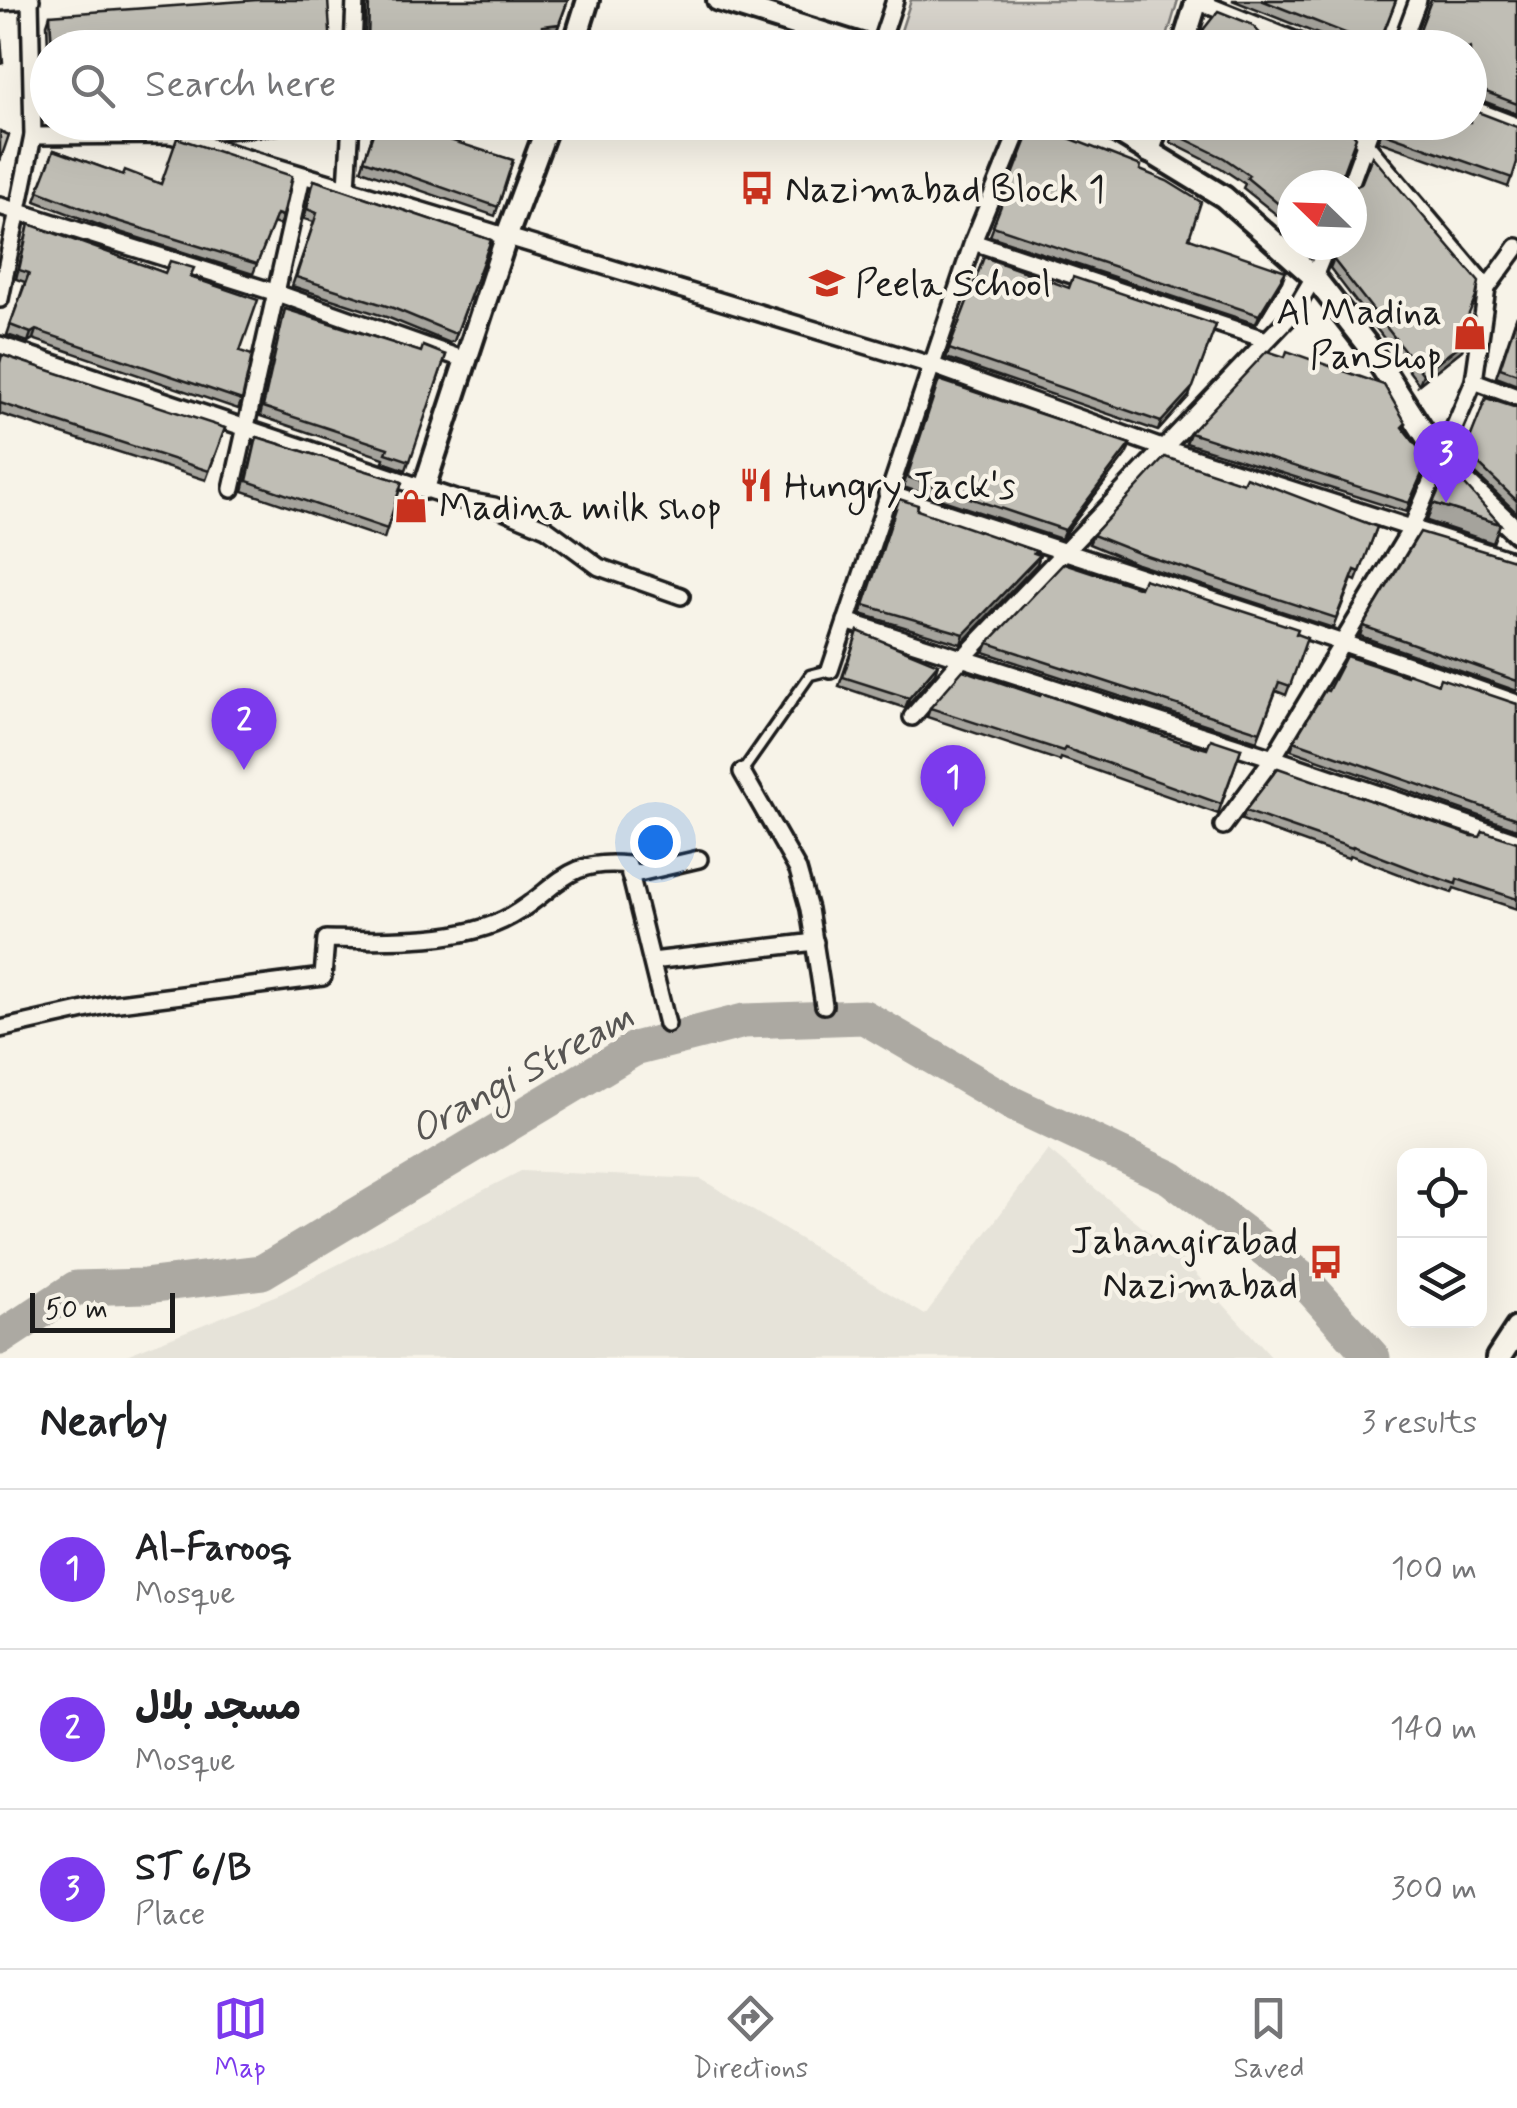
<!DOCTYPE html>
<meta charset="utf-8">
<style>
body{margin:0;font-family:Mynerve,"Playpen Sans Arabic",sans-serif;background:#f2f2f2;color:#202124}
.controls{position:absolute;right:30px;bottom:30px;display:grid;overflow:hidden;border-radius:20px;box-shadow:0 10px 40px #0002}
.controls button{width:90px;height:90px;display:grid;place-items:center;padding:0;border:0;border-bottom:2px solid #e0e0e0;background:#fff;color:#202124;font:50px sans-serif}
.compass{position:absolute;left:1277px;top:170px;width:90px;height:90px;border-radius:50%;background:#fff;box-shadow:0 10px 40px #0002;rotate:293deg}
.scale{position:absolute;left:30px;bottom:25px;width:145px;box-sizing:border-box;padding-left:10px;border:5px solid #1c1c1c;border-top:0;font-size:28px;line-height:35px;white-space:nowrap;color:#1c1c1c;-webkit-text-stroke:8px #f7f3e8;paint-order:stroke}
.you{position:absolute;left:655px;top:842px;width:35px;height:35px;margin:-25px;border:8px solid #fff;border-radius:50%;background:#1a73e8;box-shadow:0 0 0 15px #1a73e833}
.badge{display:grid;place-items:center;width:65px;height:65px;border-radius:50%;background:#7c3aed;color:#fff;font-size:32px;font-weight:700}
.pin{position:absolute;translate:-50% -82px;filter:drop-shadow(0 2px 5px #0008)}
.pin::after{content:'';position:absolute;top:52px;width:35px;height:30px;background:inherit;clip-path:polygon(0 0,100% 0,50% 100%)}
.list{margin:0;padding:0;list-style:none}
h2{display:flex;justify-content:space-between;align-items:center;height:130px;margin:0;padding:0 40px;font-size:42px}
h2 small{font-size:32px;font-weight:400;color:#757577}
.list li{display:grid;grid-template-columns:65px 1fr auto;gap:30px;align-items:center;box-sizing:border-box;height:160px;padding:0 40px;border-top:2px solid #e0e0e0}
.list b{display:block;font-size:38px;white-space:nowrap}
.list p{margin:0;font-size:32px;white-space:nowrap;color:#757577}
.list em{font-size:32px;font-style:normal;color:#757577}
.icon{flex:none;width:55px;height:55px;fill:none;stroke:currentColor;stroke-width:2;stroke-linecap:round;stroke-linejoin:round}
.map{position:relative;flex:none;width:1517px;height:1358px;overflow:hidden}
.search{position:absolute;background:#fff;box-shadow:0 10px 40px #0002;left:30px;right:30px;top:30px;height:110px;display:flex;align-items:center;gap:25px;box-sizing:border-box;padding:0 35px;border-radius:55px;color:#757577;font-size:38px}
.sheet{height:610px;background:#fff}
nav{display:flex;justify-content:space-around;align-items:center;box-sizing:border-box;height:140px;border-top:2px solid #e0e0e0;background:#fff;font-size:28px;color:#757577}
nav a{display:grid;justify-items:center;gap:5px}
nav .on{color:#7c3aed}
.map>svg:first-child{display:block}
</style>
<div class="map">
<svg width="1517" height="1358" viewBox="0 0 1517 1358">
<rect width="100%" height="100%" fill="#f7f3e8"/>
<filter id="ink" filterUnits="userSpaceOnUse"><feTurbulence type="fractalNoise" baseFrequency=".01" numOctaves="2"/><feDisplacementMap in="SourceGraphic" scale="20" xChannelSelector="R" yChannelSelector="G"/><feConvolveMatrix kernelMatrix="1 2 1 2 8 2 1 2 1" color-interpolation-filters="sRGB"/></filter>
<g filter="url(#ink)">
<polygon fill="#e6e3d9" points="1048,1150 1185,1262 1272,1358 119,1358 282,1293 521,1171 701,1179 925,1315"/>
<polygon fill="#d7d3cb" stroke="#7a7874" stroke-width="2.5" points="911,0 1178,0 1164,47 928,48 899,37"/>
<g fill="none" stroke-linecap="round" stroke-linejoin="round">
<polyline stroke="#aca9a2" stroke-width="35" points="0,1338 76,1288 145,1286 262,1272 634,1049 744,1021 864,1017 1013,1104 1171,1178 1301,1277 1373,1358"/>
<g stroke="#1c1c1c" stroke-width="15">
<polyline id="service" points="742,772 810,675 830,670"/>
</g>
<g stroke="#1c1c1c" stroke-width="22">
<g id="minor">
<polyline points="1197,1 1314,48"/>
<polyline points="0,2 31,0"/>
<polyline points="353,48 355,0"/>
<polyline points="879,48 895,0"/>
<polyline points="1400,48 1418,0"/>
<polyline points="1470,108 1517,126"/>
<polyline points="1347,122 1487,288"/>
<polyline points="171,135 931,365 1162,448 1517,562"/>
<polyline points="33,136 171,135 312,122"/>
<polyline points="1350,185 1373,122"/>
<polyline points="347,187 351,122"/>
<polyline points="0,206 274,292 468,361"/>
<polyline points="973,242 1264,339"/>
<polyline points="0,299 33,136 30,0"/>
<polyline points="0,345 456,499 494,506 517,516 546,528 599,567 681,596"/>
<polyline points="1474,381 1517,397"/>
<polyline points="232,489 302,176"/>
<path d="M 887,493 C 1097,564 1308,628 1517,703"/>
<polyline points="846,621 1273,758 1517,841"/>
<polyline points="830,670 973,242 1022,122"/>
<polyline points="912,717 961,660 1293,313 1314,277 1327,245"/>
<polyline points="742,772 798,870 809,909 824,1005"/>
<polyline points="1223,826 1273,758 1412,527 1474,381 1487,288 1517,247"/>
<polyline points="630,875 699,859"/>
<polyline points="652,961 815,942"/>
<path d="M 0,1029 L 111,1004 L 323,977 L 326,939 C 380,940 463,944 511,916 C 557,890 564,858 628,865 L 667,1024"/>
</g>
</g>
<g stroke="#1c1c1c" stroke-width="28">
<g id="tertiary">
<polyline points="718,0 871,48"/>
<polyline points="573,48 588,0"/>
<polyline points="1182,48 1197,0"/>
<polyline points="1101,122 1224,197 1314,277 1368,346 1442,461 1517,532"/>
<polyline points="1149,152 1158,122"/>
<polyline points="424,488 506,238 549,122"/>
</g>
</g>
<g stroke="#1c1c1c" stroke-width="30">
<polyline id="secondary" points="1498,1358 1517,1329"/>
</g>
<use href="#service" stroke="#f7f3e8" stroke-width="8"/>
<use href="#minor" stroke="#f7f3e8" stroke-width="15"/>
<use href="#tertiary" stroke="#f7f3e8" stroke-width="20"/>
<use href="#secondary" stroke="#f7f3e8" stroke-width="22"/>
</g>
<g fill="#a5a39c" stroke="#1c1c1c" stroke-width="2.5">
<polygon points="368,0 568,0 556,33 542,35 542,48 365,48 366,6"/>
<polygon points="1232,0 1396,0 1378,48 1353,48"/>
<polygon points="1517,0 1517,114 1473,97 1470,98 1470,48"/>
<polygon points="50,15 331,48 48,48 47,24"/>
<polygon points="1203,30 1274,48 1207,48 1199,39"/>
<polygon points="48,73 48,120 46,120 45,79"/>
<polygon points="377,122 513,160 495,216 361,170"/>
<polygon points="1385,122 1517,162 1508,187 1378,141"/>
<polygon points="1033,124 1140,170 1189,238 1282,281 1256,324 990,236"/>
<polygon points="1173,133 1292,185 1292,227 1243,188 1245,184 1221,168 1170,142"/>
<polygon points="54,150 123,175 283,216 279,225 273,223 253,274 107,228 35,201"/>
<polygon points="314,180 491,240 454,341 450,343 389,318 292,286 314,222 304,219"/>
<polygon points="29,224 165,273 190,277 240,351 242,400 238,409 33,339 28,342 7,335 25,282 16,279"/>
<polygon points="1337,245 1352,245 1461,335 1465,341 1462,350 1419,384 1330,268 1338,248"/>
<polygon points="984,257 1189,396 1158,431 946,358"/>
<polygon points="285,309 421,352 446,355 406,470 383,462 384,458 260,416"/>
<polygon points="1517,315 1517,385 1496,377"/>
<polygon points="1285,357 1406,423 1403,429 1428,460 1406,512 1186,443 1190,433"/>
<polygon points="0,362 225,428 206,480 0,414"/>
<polygon points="939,380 1130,444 1127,453 1061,539 903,487"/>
<polygon points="1486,398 1517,408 1517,513 1462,461"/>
<polygon points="257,437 402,482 384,539 243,491"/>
<polygon points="899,499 917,510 1037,564 961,644 861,614"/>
<polygon points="1433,503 1500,524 1493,543 1427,521"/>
<polygon points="1377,527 1356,581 1352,579 1333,628 1137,564 1089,544 1093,535"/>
<polygon points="1517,561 1517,691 1360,636 1363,626"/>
<polygon points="1140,588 1296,634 1304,647 1286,695 1276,691 1257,741 984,652 988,643"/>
<polygon points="858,631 935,673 905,708 839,686"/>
<polygon points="1407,676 1517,704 1517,829 1291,750 1294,741 1328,691"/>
<polygon points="930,708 1181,742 1207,749 1241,749 1218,814 1061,758 1060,761 927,717"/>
<polygon points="1245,811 1517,842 1517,909 1454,888 1452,893 1420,882 1350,855 1348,858 1242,820"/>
</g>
<g fill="#86857f" stroke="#1c1c1c" stroke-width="2.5">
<polygon points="559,24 556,33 538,35 542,26"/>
<polygon points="1476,88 1473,97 1470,98 1470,89"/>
<polygon points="1286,271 1282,281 1256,324 1259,315"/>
<polygon points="1216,325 1189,396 1158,431 1161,422"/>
<polygon points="36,330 33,339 28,342 31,333"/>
<polygon points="1465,341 1462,350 1419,384 1423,374"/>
<polygon points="1130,444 1127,453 1061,539 1065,530"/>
<polygon points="1040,555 1037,564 961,644 964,634"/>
<polygon points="938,664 935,673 905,708 909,698"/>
</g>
<g fill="#c0beb5" stroke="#1c1c1c" stroke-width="2.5">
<polygon points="257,0 328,0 331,48 52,48 50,15"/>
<polygon points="369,0 568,0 559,24 542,26 542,48 368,48"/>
<polygon points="1261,0 1396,0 1378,46"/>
<polygon points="1431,0 1517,0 1517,104 1476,88 1470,89 1470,48 1413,48"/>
<polygon points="1218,11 1251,24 1274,48 1215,48 1217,45 1203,30"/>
<polygon points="0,25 3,63 0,64"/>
<polygon points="1470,109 1517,127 1517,162 1512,178 1381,132 1385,122 1470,122"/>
<polygon points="377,122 393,122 513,160 498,207 364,160"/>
<polygon points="1178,122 1343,122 1356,137 1343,172 1345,184 1349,185 1292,185 1292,215 1247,178 1249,175 1224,158 1173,133"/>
<polygon points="1033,124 1141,166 1140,170 1167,181 1201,202 1189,238 1286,271 1259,315 993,226"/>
<polygon points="0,131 9,135 0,161"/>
<polygon points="177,138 292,176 283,216 277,214 257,264 111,219 38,191 54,150 123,175 125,170 161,184"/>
<polygon points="1372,156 1479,282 1476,297 1460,335 1465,341 1423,374 1333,259 1339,245 1352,245 1352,186 1354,187 1361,184"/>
<polygon points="314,180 491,240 457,332 453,333 393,308 296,277 317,213 307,209"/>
<polygon points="29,224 165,273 170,261 194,268 190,277 258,300 240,351 252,355 242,400 36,330 31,333 10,325 29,273 19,270"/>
<polygon points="984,257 1069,288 1073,277 1216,325 1193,387 1161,422 949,349"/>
<polygon points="285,309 421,352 423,346 446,355 410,461 386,453 388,448 263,407"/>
<polygon points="1517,316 1517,374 1500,368"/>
<polygon points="1267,351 1285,357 1287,351 1384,385 1406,423 1402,427 1428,460 1409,503 1190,433"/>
<polygon points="2,355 225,428 209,471 0,403 0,363"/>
<polygon points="939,380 1130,444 1065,530 907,477"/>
<polygon points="1486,398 1517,408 1517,501 1465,451"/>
<polygon points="257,437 402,482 387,529 247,481"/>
<polygon points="1165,457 1243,483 1246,477 1377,527 1360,572 1355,570 1336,618 1141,554 1093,535"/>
<polygon points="1449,467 1500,524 1433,503"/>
<polygon points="899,499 918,505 917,510 1036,551 1034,553 1040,555 964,634 864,605"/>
<polygon points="1420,532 1517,561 1517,681 1363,626"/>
<polygon points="1064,563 1140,588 1144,579 1298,629 1296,634 1307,638 1290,686 1279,682 1260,732 988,643"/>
<polygon points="858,631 938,664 909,698 843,677"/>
<polygon points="1346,656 1407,676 1408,673 1438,684 1440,678 1517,704 1517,819 1294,741 1325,690 1328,691"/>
<polygon points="963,670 1040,696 1041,693 1181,742 1207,749 1211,739 1241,749 1221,804 1065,748 1063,751 930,708"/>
<polygon points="1278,768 1472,836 1480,837 1483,831 1517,842 1517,899 1457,879 1456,884 1423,873 1353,846 1352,848 1245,811"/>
</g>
</g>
<defs>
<g id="bus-bare" transform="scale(2.7)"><path d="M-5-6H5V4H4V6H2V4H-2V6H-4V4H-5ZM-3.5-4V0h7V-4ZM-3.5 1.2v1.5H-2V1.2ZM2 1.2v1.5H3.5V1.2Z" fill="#c8321e" stroke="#f7f3e8" stroke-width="2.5" paint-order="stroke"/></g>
<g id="school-bare" transform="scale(2.7)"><path d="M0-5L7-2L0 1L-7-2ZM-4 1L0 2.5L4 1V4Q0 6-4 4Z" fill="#c8321e" stroke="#f7f3e8" stroke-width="2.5" paint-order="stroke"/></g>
<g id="shop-bare" transform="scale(2.7)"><path d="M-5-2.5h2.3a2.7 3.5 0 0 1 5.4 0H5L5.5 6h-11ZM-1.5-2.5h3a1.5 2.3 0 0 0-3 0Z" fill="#c8321e" stroke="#f7f3e8" stroke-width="2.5" paint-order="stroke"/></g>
<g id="restaurant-bare" transform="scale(2.7)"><path d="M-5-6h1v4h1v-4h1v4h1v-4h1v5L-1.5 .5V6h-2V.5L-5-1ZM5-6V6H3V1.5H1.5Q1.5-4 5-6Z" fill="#c8321e" stroke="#f7f3e8" stroke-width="2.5" paint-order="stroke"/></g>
</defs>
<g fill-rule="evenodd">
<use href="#bus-bare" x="757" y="188"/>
<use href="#school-bare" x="827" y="283"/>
<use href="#shop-bare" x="1470" y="333"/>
<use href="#restaurant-bare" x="756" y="485"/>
<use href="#shop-bare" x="411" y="506"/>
<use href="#bus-bare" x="1326" y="1262"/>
</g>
<g text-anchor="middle" stroke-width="9" stroke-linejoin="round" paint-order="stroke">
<g font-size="38" fill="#1c1c1c" stroke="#f7f3e8" text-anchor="start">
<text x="785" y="201">Nazimabad Block 1</text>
<text x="855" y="296">Peela School</text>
<text x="1442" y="324" text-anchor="end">Al Madina<tspan x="1442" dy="44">PanShop</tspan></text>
<text x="784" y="498">Hungry Jack's</text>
<text x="439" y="519">Madina milk shop</text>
<text x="1298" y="1253" text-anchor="end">Jahangirabad<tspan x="1298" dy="44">Nazimabad</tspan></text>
</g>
<g font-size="40" font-style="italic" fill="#565452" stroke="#f7f3e8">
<text transform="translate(521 1072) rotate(-29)" y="14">Orangi Stream</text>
</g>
</g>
</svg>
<div class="controls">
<button><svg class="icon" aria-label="locate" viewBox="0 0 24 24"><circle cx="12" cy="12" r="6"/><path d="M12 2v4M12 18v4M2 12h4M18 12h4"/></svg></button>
<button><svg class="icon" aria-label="layers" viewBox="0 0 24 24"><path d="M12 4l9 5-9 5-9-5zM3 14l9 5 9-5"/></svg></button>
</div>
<svg class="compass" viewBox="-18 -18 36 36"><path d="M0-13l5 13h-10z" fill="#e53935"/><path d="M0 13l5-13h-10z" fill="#757577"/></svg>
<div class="scale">50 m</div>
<div class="you"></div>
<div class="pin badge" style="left:953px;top:827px">1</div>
<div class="pin badge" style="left:244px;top:770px">2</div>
<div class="pin badge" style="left:1446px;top:503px">3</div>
<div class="search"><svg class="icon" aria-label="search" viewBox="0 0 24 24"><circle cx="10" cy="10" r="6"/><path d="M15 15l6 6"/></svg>Search here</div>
</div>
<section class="sheet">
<h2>Nearby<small>3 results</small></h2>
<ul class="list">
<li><span class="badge">1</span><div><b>Al-Farooq</b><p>Mosque</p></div><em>100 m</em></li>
<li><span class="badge">2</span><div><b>مسجد بلال</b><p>Mosque</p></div><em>140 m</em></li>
<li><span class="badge">3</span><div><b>ST 6/B</b><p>Place</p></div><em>300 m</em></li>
</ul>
</section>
<nav>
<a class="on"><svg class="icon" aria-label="map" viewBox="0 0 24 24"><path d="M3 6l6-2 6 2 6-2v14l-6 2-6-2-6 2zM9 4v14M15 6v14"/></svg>Map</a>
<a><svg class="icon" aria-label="directions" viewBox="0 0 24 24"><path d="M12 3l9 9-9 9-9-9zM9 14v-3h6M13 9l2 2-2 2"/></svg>Directions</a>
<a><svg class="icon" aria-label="saved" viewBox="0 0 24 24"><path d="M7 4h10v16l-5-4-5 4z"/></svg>Saved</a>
</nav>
